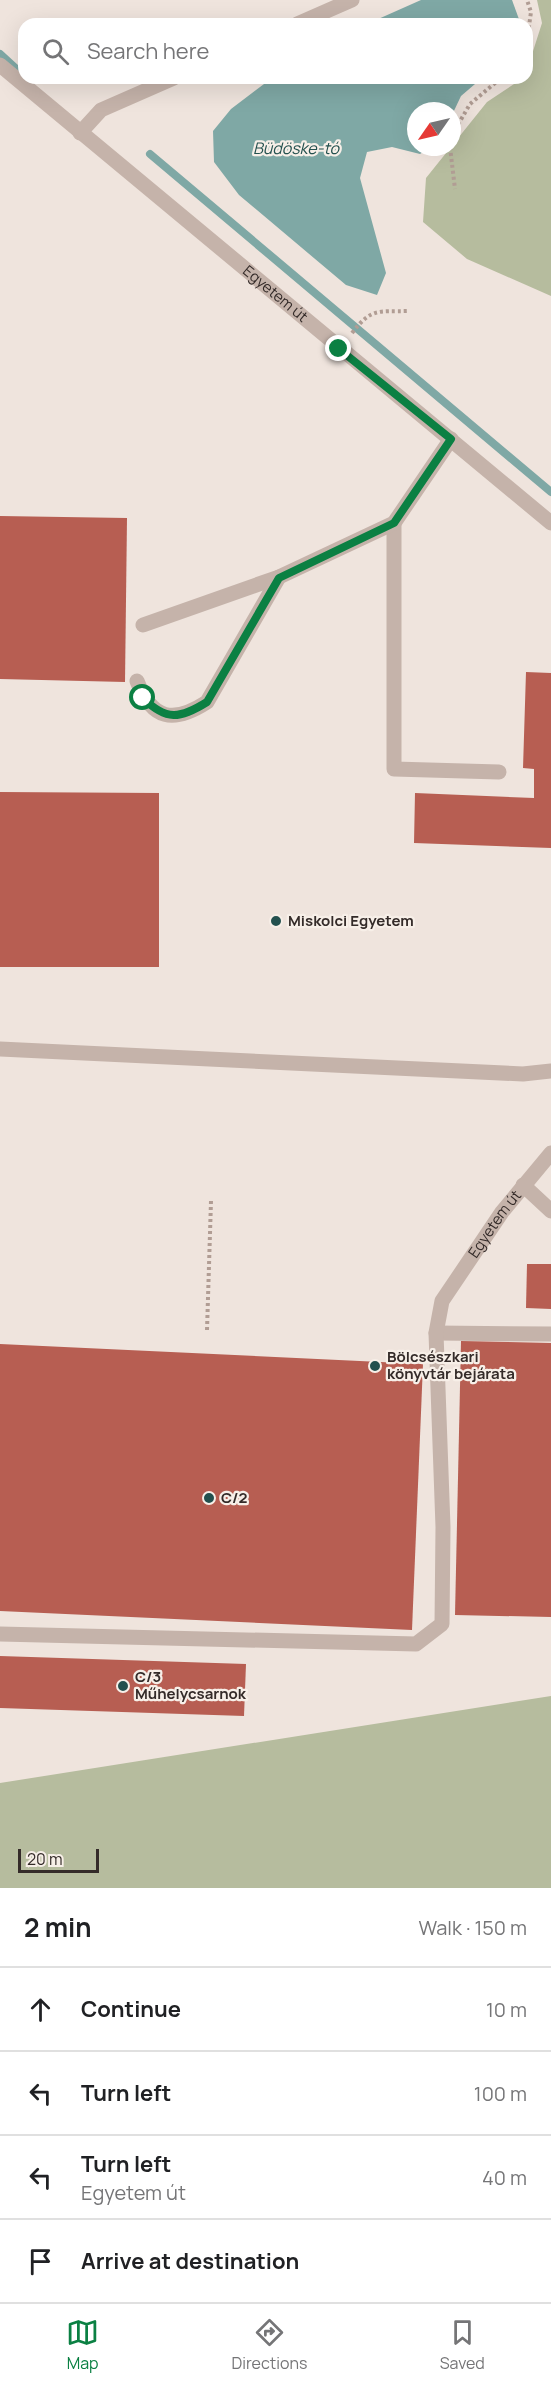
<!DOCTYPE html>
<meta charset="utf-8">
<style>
body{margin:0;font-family:Manrope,sans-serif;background:#f6f6f6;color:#202124}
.compass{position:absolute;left:407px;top:102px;width:54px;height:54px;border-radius:50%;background:#fff;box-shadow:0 6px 24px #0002;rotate:236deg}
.scale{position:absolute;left:18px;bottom:15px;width:81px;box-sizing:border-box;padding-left:6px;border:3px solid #342b29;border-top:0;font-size:16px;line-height:21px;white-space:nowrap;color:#342b29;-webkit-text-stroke:4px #f7efe8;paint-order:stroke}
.stop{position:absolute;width:18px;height:18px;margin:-14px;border:4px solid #0b8043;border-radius:50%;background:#fff}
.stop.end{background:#0b8043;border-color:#fff;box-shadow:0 2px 6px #0008}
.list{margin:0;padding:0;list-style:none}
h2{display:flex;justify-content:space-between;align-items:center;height:78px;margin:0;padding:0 24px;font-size:26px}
h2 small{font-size:20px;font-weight:400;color:#757577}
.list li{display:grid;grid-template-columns:39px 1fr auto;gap:18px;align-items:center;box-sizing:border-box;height:84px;padding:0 24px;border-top:2px solid #e0e0e0}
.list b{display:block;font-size:22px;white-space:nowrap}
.list p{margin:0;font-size:20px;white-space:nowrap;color:#757577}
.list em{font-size:20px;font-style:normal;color:#757577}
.icon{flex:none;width:33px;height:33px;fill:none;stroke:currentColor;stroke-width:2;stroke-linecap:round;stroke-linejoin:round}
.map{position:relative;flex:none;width:551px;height:1888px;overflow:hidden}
.search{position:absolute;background:#fff;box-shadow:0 6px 24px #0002;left:18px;right:18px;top:18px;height:66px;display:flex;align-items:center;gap:15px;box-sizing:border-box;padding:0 21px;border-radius:18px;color:#757577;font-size:22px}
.sheet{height:414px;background:#fff}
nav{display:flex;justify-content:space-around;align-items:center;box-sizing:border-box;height:84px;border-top:2px solid #e0e0e0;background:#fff;font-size:16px;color:#757577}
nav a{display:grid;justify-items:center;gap:3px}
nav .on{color:#0b8043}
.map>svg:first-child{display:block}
</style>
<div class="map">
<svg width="551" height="1888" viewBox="0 0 551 1888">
<rect width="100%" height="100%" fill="#efe4dd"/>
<g fill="#b6bc9e">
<polygon points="537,0 551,0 551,296 467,259 423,222 426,178 487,102 523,78 527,78 527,70 542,23"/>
<polygon points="551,1696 551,1888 0,1888 0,1783"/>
</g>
<g fill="#7fa8a5">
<polygon points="421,0 512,0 520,22 519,24 367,24"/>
<polygon points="272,78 482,78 461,96 452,115 452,111 416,111 416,147 430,147 420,154 392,147 367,152 360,178 386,273 377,295 346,285 239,195 214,162 213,131 231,109"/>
</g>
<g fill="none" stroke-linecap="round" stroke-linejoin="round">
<g stroke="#7fa8a5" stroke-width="8">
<polyline points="0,54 24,76"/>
<polyline points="150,154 551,492"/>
</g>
</g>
<g fill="#b75e52">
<polygon points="0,516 127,518 125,682 0,679"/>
<polygon points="526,672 551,673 551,848 414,843 415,793 534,798 534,769 523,768"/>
<polygon points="0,792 159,793 159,967 0,967"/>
<polygon points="527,1264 551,1264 551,1309 526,1308"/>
<polygon points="461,1341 551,1343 551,1617 455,1615"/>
<polygon points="0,1344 423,1364 412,1630 0,1611"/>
<polygon points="0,1656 246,1664 244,1716 0,1708"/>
</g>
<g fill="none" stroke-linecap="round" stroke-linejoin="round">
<g stroke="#b19d94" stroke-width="4" stroke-dasharray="3 3" stroke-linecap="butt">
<polyline points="527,40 531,12 527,0"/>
<polyline points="452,135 470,104 501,78"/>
<polyline points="450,147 455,189"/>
<path d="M 352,333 C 372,307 378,312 409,311"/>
<polyline points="207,1330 211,1201"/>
</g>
<g stroke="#c5b3aa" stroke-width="15">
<polyline points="297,24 352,0"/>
<path id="s1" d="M 0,65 L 551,523"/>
<polyline points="80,133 101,110 174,78"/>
<polyline points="394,523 394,769 499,772"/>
<polyline points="143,625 279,577"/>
<path d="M 137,681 C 152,720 173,724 207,702 L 279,577 L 394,523 L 451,439"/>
<polyline points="0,1049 523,1074 551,1071"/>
<polyline points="523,1185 551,1211"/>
<polyline points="436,1333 551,1334"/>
<path id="s2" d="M 0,1634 L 416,1644 L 442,1624 L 443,1527 L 436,1333 L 442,1301 L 502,1212 L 551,1153"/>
</g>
</g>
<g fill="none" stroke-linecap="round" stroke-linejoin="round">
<path stroke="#0b8043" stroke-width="8" d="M 143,698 C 166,721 180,719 207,702 L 279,578 L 394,523 L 451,439 L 339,349"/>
</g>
<g fill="#23504e" stroke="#f7efe8" stroke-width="2">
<circle cx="276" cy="921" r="6"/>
<circle cx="375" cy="1366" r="6"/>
<circle cx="209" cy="1498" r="6"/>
<circle cx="123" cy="1686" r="6"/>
</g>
<g text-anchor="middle" stroke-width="4.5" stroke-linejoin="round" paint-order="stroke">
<g font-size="15" fill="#342b29" stroke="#f7efe8">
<text dy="5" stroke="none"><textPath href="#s1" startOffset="358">Egyetem út</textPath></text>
<text dy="5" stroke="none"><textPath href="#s2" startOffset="866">Egyetem út</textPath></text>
</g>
<g font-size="15" font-weight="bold" fill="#342b29" stroke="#f7efe8" text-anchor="start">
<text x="288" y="926">Miskolci Egyetem</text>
<text x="387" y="1362">Bölcsészkari<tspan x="387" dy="17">könyvtár bejárata</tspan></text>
<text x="221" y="1503">C/2</text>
<text x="135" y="1682">C/3<tspan x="135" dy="17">Műhelycsarnok</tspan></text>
</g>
<g font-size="16" font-style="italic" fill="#23504e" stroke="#f7efe8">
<text x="296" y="154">Büdöske-tó</text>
</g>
</g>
</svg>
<svg class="compass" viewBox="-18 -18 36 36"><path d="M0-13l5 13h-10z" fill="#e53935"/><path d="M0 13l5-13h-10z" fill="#757577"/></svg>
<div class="scale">20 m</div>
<div class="stop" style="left:143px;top:698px"></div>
<div class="stop end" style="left:339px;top:349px"></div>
<div class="search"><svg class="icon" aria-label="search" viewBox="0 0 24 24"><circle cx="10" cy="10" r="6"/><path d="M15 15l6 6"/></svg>Search here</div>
</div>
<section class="sheet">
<h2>2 min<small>Walk · 150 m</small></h2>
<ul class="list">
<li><svg class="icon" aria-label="ahead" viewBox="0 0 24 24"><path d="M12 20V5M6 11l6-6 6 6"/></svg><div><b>Continue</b></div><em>10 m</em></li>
<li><svg class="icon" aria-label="left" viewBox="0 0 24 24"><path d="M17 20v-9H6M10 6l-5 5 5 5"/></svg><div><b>Turn left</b></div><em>100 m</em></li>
<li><svg class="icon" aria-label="left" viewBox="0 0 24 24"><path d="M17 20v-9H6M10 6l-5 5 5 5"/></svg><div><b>Turn left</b><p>Egyetem út</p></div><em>40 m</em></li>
<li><svg class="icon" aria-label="arrive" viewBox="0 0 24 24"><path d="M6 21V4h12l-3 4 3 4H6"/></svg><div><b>Arrive at destination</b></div></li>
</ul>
</section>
<nav>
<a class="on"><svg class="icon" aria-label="map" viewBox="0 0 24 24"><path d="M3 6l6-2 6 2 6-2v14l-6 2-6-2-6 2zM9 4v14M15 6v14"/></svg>Map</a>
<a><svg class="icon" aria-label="directions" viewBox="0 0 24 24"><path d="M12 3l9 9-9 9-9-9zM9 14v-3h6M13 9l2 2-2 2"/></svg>Directions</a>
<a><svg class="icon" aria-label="saved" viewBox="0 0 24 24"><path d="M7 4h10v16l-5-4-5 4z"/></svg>Saved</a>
</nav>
